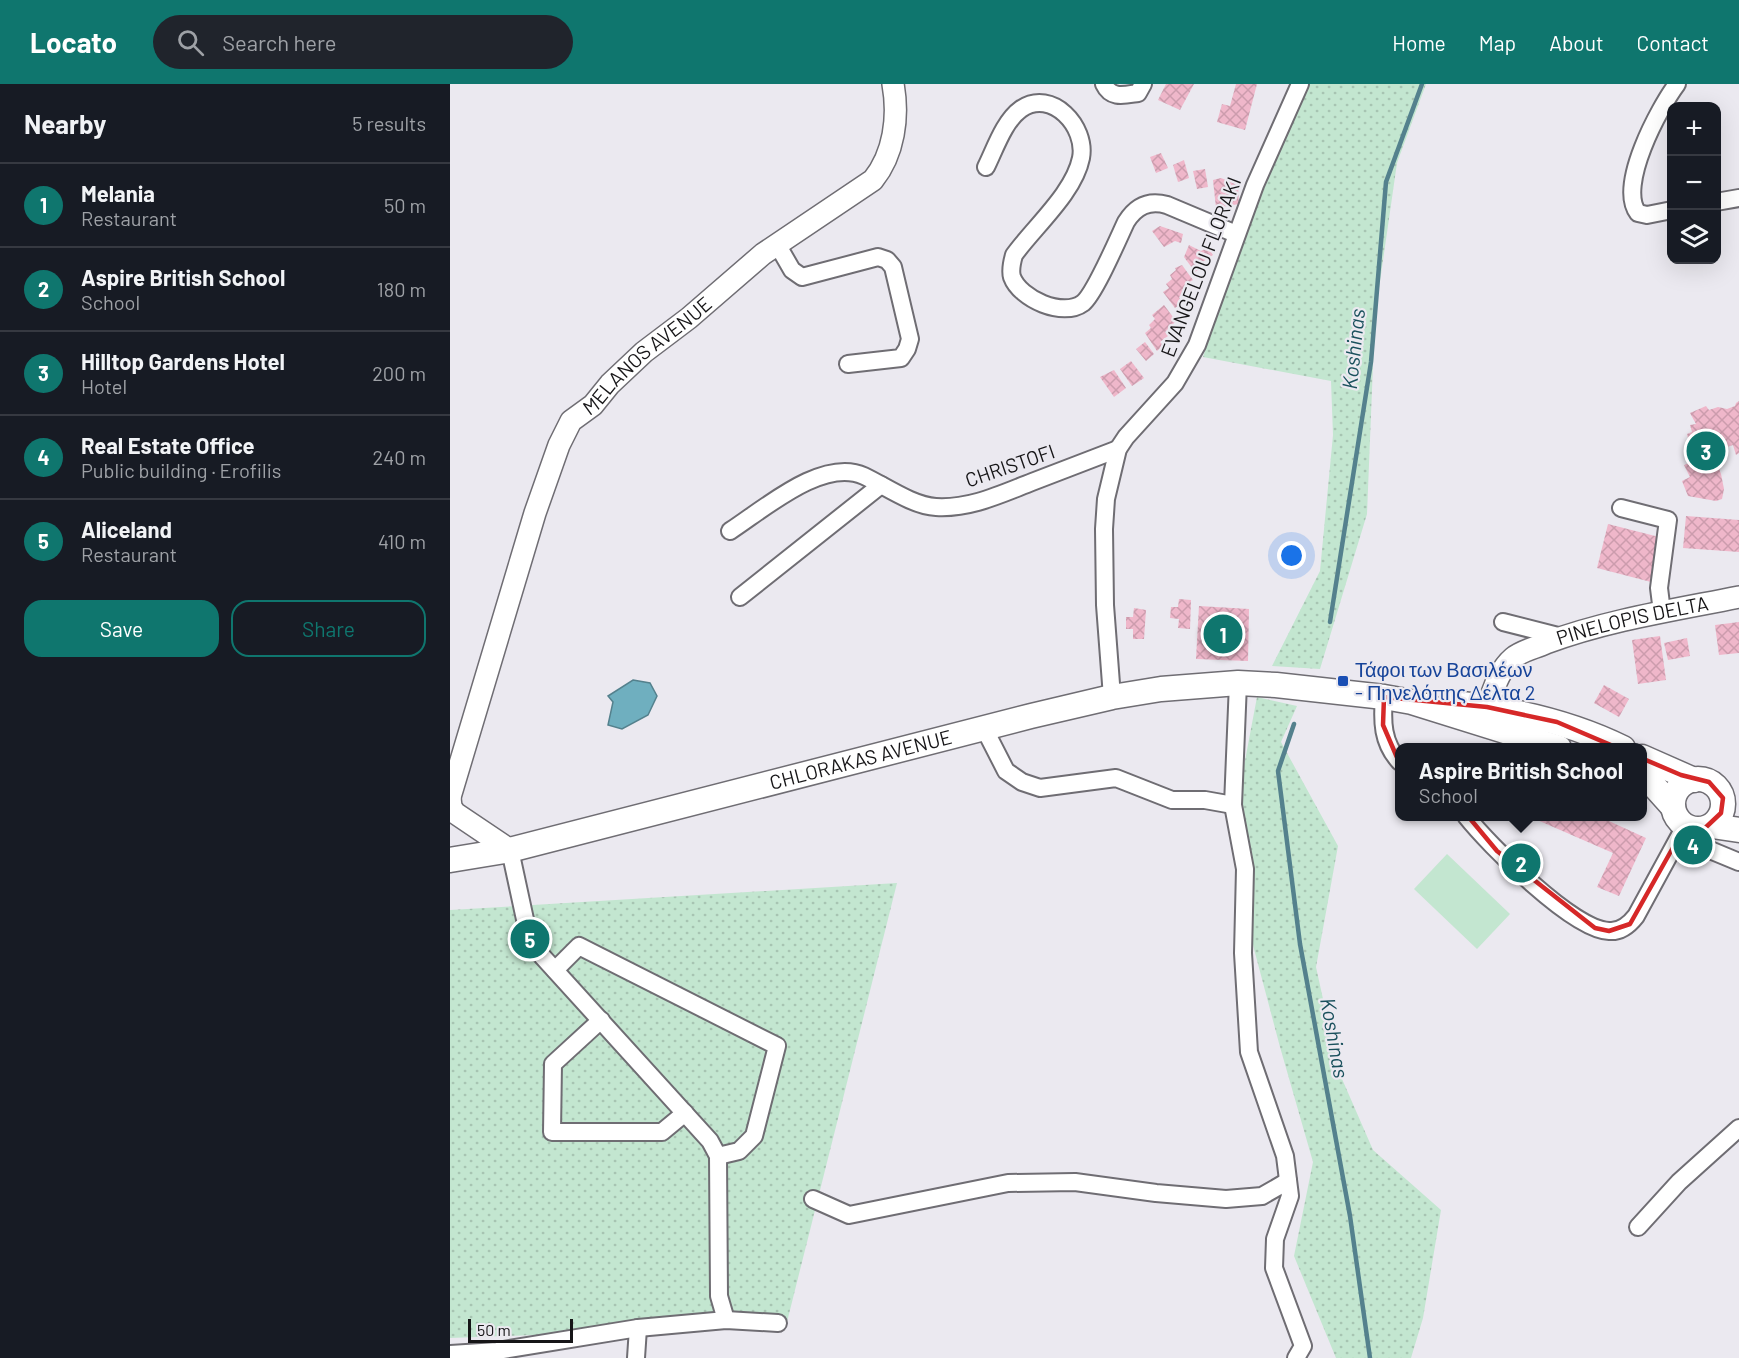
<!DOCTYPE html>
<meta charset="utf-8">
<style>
body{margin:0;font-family:Barlow,sans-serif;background:#20242c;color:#f1f3f6}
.controls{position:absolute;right:18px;top:18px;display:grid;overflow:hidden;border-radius:12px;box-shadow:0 6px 24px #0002}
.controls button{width:54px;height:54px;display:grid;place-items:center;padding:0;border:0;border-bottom:2px solid #363941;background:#171b24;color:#f1f3f6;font:30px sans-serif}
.scale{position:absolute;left:18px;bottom:15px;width:105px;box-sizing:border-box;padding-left:6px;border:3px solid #161517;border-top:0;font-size:16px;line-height:21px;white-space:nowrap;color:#161517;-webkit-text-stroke:4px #ebe9f0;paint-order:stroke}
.you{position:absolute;left:842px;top:472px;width:21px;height:21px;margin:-15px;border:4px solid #fff;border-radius:50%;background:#1a73e8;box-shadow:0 0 0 9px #1a73e833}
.badge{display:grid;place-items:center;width:39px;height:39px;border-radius:50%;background:#0f766e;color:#fff;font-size:20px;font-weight:700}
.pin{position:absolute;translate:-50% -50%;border:3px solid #fff;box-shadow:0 2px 6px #0006}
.popup{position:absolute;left:945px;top:659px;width:252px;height:78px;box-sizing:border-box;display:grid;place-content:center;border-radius:12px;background:#171b24;filter:drop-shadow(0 2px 4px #0005);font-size:20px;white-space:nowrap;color:#9ea1a6}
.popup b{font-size:22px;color:#f1f3f6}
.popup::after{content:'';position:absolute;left:50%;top:100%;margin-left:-12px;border:12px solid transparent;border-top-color:#171b24}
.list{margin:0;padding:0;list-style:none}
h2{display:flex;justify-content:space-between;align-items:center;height:78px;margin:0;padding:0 24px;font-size:26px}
h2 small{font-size:20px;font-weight:400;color:#9ea1a6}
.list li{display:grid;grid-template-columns:39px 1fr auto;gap:18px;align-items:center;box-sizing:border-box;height:84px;padding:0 24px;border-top:2px solid #363941}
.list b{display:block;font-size:22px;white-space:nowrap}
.list p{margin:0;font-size:20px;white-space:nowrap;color:#9ea1a6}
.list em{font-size:20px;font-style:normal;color:#9ea1a6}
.actions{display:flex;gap:12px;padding:18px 24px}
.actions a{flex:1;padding:14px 0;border:2px solid #0f766e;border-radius:18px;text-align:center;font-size:21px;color:#0f766e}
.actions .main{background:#0f766e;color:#fff}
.icon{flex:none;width:33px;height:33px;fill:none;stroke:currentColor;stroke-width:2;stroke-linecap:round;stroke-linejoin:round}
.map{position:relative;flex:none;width:1289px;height:1274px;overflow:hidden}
header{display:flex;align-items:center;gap:36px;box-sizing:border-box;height:84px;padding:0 30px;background:#0f766e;color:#fff}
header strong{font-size:28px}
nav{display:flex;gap:33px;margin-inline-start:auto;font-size:21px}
.search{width:420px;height:54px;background:#20242c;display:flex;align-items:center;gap:15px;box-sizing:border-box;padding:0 21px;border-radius:33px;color:#9ea1a6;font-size:22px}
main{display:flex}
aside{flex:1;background:#171b24}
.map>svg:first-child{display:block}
</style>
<header>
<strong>Locato</strong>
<div class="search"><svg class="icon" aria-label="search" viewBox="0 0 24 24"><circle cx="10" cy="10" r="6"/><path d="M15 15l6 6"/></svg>Search here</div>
<nav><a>Home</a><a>Map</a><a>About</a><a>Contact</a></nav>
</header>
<main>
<aside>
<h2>Nearby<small>5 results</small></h2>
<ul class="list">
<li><span class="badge">1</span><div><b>Melania</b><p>Restaurant</p></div><em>50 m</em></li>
<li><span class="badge">2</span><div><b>Aspire British School</b><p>School</p></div><em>180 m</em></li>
<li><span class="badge">3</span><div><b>Hilltop Gardens Hotel</b><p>Hotel</p></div><em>200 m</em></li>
<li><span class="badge">4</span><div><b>Real Estate Office</b><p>Public building · Erofilis</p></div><em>240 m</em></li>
<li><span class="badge">5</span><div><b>Aliceland</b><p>Restaurant</p></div><em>410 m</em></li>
</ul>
<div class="actions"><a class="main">Save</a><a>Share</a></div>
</aside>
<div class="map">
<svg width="1289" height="1274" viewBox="0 0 1289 1274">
<defs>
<pattern id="green-dots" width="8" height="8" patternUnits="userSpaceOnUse" patternTransform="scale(1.5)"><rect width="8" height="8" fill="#c3e6d0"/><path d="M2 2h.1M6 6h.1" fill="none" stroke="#a7c4b2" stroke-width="1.8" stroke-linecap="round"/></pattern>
<pattern id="building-cross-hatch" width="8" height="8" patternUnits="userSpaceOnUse" patternTransform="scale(1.5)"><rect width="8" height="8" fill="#efb7ca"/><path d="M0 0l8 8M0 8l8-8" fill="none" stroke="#cc9cad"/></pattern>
</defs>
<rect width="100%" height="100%" fill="#ebe9f0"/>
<g fill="url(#green-dots)">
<polygon points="857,0 976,0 947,79 925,232 917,430 870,585 822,582 870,487 883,351 881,297 753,273 819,74"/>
<polygon points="807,613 847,622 831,658 888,762 866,883 889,988 923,1066 991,1126 973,1234 961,1274 886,1274 844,1172 863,1078 830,963 804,865 780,756"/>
<polygon points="447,799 336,1242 0,1254 0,826"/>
</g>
<polygon fill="#c3e6d0" points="997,770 1060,830 1027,865 964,805"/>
<polygon fill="#6fafbf" stroke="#54818d" stroke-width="1.5" points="183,596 200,599 207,612 198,631 172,645 158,641 163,618 158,612"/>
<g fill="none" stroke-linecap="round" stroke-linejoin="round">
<g stroke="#54818d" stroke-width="4.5">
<polyline points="880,538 921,278 936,98 972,0"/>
<polyline points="844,640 828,687 850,860 900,1132 920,1274"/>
</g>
</g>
<g fill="url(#building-cross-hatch)">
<polygon points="716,0 744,0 730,26 708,16"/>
<polygon points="786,0 807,0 795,46 767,38 772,20 780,22"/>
<polygon points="711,69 718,84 706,89 700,73"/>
<polygon points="734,76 739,94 728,98 723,81"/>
<polygon points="755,85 758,103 747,105 743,87"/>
<polygon points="771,94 788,101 789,120 766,124 763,96"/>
<polygon points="710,142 733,150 731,159 725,157 714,163 702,147"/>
<polygon points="739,161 751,167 758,163 763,171 751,179 753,183 745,188 734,173"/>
<polygon points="732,181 743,196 736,200 737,202 732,206 734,209 729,213 732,219 725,224 713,208 719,204 716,200 722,195 720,191 726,186 725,184"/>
<polygon points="714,221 726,237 715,248 718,252 710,258 713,261 707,267 695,249 701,244 699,241 705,235 702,231"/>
<polygon points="695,258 704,270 696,277 686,265"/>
<polygon points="681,277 694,294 682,302 670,285"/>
<polygon points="664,286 676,304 664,313 650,293"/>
<polygon points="1289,317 1289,369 1286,371 1283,361 1263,368 1271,390 1274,405 1272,415 1266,417 1238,412 1232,397 1240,393 1234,381 1248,375 1245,366 1241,367 1237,350 1242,348 1240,341 1246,340 1240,329 1256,322 1259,326 1268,323 1277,325 1285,322 1286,319"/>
<polygon points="1236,432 1289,436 1289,468 1233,464"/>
<polygon points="1158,440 1213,454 1201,498 1147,484"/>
<polygon points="729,515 741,516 740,545 728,544 729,535 720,534 721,523 728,523"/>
<polygon points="749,522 799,525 798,577 746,575"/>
<polygon points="684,524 696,526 694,555 683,555 683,545 676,545 676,533 683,533"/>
<polygon points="1289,538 1289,569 1269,571 1265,541"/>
<polygon points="1210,552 1216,596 1188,600 1182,556"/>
<polygon points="1237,554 1240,572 1218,576 1214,559"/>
<polygon points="1154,601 1179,615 1169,633 1144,619"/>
<polygon points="1078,732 1148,732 1196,754 1169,812 1147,803 1163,769"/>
</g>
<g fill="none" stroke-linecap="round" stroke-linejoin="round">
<g stroke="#6f6d73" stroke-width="20">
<g id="minor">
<path d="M 654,0 C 661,15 674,11 688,9 L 693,0"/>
<path d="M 536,83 C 545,65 554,37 571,25 C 602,4 637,43 631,74 C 624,109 584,143 564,171 C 562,178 560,186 562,193 C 570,215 613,234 633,219 C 645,209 668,155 676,138 C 686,122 699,116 717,121 L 786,150"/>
<polyline points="1266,118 1289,114"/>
<path d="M 1222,126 L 1197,131 L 1188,129 C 1167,102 1209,24 1227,0"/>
<polyline points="327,160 342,186 352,193 428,173 437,176 443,183 460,255 457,265 451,274 398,280"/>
<polyline points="1171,424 1218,436 1209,504 1212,528"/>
<path d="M 280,447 C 314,425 373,373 414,392 C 435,402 463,422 486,423 C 520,425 551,410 582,398 C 611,387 639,376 668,365"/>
<polyline points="290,513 431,401"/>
<polyline points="1053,538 1112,553"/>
<polyline points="788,599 783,721 795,785 793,869 799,968 835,1072 840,1112 825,1155 824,1184 853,1262 846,1274"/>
<polyline points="662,613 655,521 654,445 656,415 668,365 676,353 725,299 747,261 805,101 850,0"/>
<path d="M 934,613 C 932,637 932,659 950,678"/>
<polyline points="534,644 556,687 572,698 590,704 666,694 722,716 755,716 783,721"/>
<path d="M 1016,732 C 1039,761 1123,846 1159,847 C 1170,848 1179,841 1186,832 L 1235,742"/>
<polyline points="1226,761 1242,766 1260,766 1289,778"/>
<polyline points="60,766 76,840 92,872 260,1057 268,1072 269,1212 276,1236"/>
<polyline points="105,886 129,862 327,962 304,1052 289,1067 268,1072"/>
<polyline points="151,936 103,980 102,1048 212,1048 235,1029"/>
<polyline points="363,1115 399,1131 558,1099 625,1098 706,1109 776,1115 812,1112 838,1097"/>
<polyline points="1188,1143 1229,1098 1289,1044"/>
<polyline points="0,1270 47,1267 188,1244 276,1236 328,1239"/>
<polyline points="186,1274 188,1244"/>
</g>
</g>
<g stroke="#6f6d73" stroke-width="24">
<g id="tertiary">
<path id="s1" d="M 1037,623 C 1044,605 1048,587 1063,574 C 1071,567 1085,564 1096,559 C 1158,536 1224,526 1289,513"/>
<path id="s2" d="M 0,713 L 85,429 L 109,361 L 121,337 L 143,321 L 160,300 L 194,268 L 239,234 L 313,170 L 423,96 C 444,70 449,33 443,0"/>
<polyline points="0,714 1,723 5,729 60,766"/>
</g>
</g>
<g stroke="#6f6d73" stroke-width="27">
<g id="secondary">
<path d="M 1003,619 C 1062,625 1120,638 1173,664"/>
<polyline points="1192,673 1244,696"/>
<circle cx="1248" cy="720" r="25"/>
<polyline points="1192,696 1205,703 1223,723"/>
<polyline points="1262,742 1289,746"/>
<path id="s3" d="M 0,776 L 60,766 L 581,632 L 662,613 L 711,605 L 788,599 L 826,601 L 934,613 L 962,618 L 1109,664"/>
</g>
</g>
<use href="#minor" stroke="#fff" stroke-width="16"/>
<use href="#tertiary" stroke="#fff" stroke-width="21"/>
<use href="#secondary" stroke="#fff" stroke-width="24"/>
</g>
<path fill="none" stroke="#d62828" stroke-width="4.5" stroke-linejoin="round" d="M 934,613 L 1037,623 L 1107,638 L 1231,691 L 1259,698 L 1273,714 L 1271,729 L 1254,745 L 1234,744 L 1180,840 L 1159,847 L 1145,844 L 1047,767 L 987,695 L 949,678 L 933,641 Z"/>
<rect fill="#1a4fb4" stroke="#ebe9f0" stroke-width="2" x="887" y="591" width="12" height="12" rx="3"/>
<g text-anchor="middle" stroke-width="4.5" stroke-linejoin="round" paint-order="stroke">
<g font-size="20" fill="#161517" stroke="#ebe9f0">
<text transform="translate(751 183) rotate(-69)" y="7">EVANGELOU FLORAKI</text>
<text dy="7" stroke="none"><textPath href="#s2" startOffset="496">MELANOS AVENUE</textPath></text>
<text transform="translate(560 382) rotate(-19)" y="7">CHRISTOFI</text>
<text dy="7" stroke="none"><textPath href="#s1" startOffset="182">PINELOPIS DELTA</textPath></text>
<text dy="7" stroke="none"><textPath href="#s3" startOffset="423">CHLORAKAS AVENUE</textPath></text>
</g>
<g font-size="20" fill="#164399" stroke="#ebe9f0" text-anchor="start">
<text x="905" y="593">Τάφοι των Βασιλέων<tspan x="905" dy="23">- Πηνελόπης Δέλτα 2</tspan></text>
</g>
<g font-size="21" font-style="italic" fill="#19505c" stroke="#ebe9f0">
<text transform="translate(904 265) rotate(-84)" y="7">Koshinas</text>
<text transform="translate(884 954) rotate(80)" y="7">Koshinas</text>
</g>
</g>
</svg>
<div class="controls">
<button>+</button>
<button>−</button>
<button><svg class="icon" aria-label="layers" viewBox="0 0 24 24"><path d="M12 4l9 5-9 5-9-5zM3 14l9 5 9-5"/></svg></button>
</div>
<div class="scale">50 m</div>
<div class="you"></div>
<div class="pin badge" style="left:773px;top:550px">1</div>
<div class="pin badge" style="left:1071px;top:779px">2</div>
<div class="popup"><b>Aspire British School</b>School</div>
<div class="pin badge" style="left:1256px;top:367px">3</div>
<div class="pin badge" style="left:1243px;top:761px">4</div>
<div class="pin badge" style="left:80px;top:855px">5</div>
</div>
</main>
